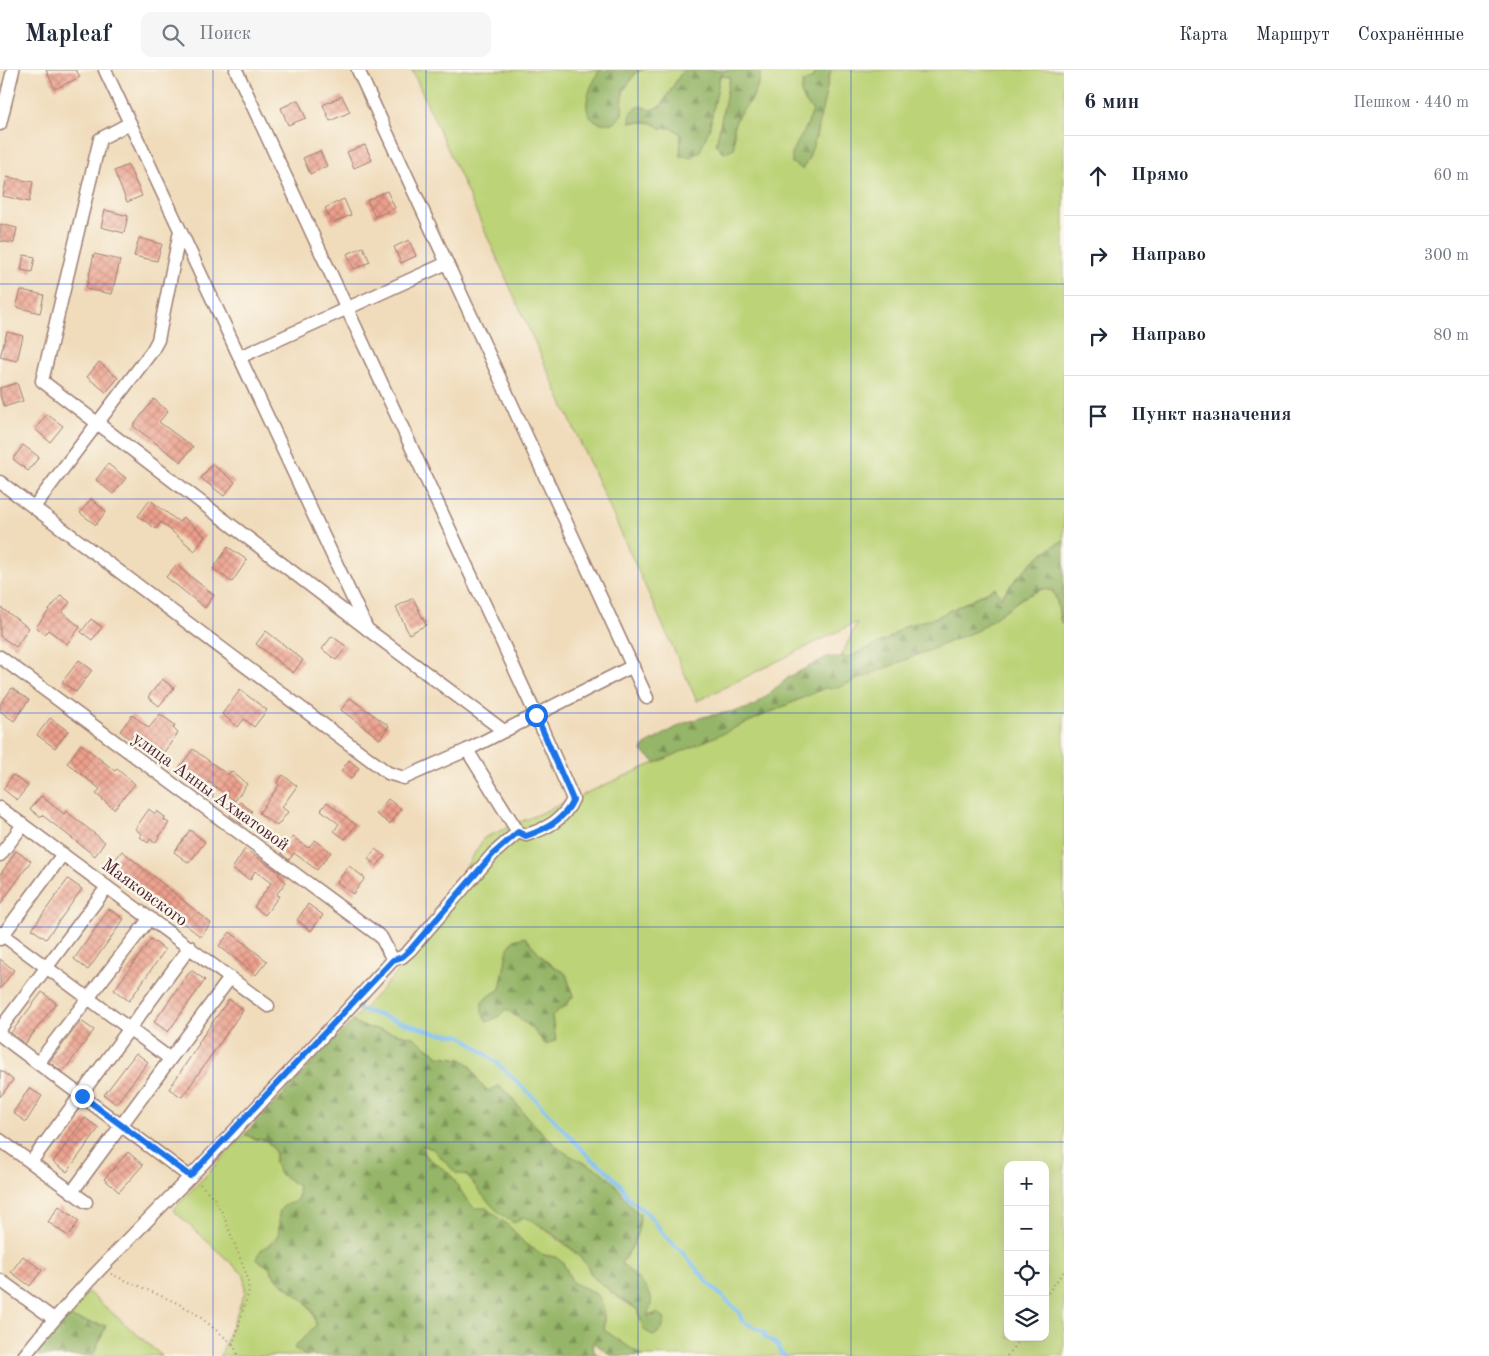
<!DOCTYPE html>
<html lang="ru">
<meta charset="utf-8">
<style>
body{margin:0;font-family:"Old Standard TT",serif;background:#f6f6f7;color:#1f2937}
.controls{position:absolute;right:15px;bottom:15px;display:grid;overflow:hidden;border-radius:10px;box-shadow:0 5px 20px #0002}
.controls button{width:45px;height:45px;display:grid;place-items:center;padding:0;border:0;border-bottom:1px solid #e0e1e3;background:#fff;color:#1f2937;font:25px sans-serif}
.stop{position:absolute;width:15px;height:15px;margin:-11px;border:4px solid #1a73e8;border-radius:50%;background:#fff}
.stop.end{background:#1a73e8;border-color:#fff;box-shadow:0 1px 5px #0008}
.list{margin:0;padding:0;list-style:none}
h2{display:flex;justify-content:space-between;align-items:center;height:65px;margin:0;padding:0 20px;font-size:21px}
h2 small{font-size:16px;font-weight:400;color:#747a83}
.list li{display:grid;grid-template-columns:32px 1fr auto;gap:15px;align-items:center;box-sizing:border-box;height:80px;padding:0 20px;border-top:1px solid #e0e1e3}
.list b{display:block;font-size:19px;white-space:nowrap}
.list em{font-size:16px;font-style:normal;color:#747a83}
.icon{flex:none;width:28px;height:28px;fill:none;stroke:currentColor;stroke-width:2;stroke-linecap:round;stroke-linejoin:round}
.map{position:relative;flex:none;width:1064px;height:1286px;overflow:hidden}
header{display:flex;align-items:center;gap:30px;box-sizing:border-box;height:70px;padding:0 25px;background:#fff;border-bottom:1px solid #e0e1e3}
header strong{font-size:24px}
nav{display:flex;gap:28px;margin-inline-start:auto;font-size:18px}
.search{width:350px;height:45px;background:#f6f6f7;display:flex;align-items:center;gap:12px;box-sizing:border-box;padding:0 18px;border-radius:10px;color:#747a83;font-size:19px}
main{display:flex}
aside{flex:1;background:#fff}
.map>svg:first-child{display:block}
</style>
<header>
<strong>Mapleaf</strong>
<div class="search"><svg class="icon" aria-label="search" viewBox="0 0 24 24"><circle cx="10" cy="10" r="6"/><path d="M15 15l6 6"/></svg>Поиск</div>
<nav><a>Карта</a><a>Маршрут</a><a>Сохранённые</a></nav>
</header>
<main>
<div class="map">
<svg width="1064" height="1286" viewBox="0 0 1064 1286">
<defs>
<pattern id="forest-firs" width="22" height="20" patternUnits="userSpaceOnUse" patternTransform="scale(1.25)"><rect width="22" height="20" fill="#95b568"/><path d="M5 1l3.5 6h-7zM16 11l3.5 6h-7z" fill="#7c9356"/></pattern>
<pattern id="building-cross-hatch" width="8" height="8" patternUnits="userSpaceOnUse" patternTransform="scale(1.25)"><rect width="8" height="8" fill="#eda08c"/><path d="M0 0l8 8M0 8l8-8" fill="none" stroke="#c28273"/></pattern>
</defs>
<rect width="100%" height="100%" fill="#fbf7ec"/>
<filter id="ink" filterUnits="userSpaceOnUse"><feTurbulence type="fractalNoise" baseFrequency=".02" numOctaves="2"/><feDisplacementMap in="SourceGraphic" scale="10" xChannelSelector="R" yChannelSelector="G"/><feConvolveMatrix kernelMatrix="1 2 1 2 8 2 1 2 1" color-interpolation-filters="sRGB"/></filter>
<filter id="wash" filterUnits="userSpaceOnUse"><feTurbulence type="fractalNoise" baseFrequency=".0096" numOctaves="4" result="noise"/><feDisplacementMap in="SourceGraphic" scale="20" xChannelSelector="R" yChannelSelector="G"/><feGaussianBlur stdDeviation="1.12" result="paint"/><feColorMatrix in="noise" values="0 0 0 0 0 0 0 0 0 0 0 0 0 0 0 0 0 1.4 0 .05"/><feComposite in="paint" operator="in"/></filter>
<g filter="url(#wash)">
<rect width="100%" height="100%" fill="#f0dcbb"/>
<g fill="#bcd377" stroke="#837951" fill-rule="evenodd">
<path d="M 412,0 L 599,0 L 622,44 L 623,22 L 636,2 L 643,0 L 683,0 L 661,36 L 651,40 L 631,52 L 651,52 L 661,58 L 672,58 L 681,63 L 709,60 L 720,5 L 730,7 L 716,75 L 734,78 L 734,56 L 738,46 L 752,29 L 760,9 L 760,0 L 817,0 L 813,8 L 803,13 L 805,32 L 813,41 L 804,62 L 792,81 L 815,70 L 831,0 L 1064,0 L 1064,470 C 1035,486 1020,503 1000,528 L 995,518 L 937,547 L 905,556 L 888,569 L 849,587 L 841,587 L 857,552 L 697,631 Z"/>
<path d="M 1042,519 L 1053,521 L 1057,531 L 1061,553 L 1064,555 L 1064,1286 L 642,1286 L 604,1260 C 604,1227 603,1225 573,1213 L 563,1193 L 555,1187 L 544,1185 L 525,1174 L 511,1158 L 486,1138 L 475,1139 L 468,1132 L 450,1104 L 424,1085 L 422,1075 L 433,1079 L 456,1103 L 467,1105 L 488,1132 L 534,1151 L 571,1179 L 587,1195 L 591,1205 L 617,1227 L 637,1239 L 644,1260 L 646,1247 L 638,1209 L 621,1193 L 634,1175 L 631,1138 L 612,1111 L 586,1093 L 575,1090 L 558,1078 L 527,1047 L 507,1022 L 498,1016 L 489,1021 L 480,1015 L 470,995 L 461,989 L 439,986 L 413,967 L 358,955 L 352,951 L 407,892 L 484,768 L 825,618 L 837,618 L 978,560 L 1022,528 ZM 525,867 L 547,892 L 566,904 L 573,926 L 566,936 L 557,941 L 552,947 L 546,975 L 532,958 L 506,939 L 498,947 L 482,931 L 500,919 ZM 1008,1095 L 1045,1095 L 1045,1267 L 1008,1267 Z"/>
<path d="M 245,1064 L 254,1069 L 265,1070 L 269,1073 L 275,1082 L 275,1093 L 279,1103 L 298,1116 C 301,1140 286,1128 280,1141 C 278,1145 280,1148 280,1153 C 281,1167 272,1173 261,1180 C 266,1189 269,1201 276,1208 C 293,1225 312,1228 316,1255 L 294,1278 L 306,1286 L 219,1286 L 222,1282 L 245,1222 L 244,1205 L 173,1140 Z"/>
<polygon points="88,1222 162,1286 93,1286 106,1256 67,1247"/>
</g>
<g fill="url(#forest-firs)" stroke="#706a4a">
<path d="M 599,0 L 643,0 L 636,2 L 623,22 L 622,44 L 615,53 C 592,56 582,45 589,22 C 591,14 597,8 599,0 Z"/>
<polygon points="683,0 760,0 760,9 752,29 738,46 734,56 734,78 724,83 716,75 730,7 720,6 709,60 700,81 691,87 680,86 681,64 672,58 661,58 651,52 630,52 631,42 640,36 651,40 661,36"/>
<polygon points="817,0 831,0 815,70 808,90 802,99 792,93 792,81 804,62 813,41 805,32 801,23 803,12 813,8"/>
<path d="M 1064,470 L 1064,555 L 1061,553 L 1057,531 L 1053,521 L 1042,519 L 1022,528 L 978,560 L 837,618 L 825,618 L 656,693 L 642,681 L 645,675 L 682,654 L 703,647 L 745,639 L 755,635 L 789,607 L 827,587 L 849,587 L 888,569 L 905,556 L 937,547 L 995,518 L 1001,528 C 1021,502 1035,486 1064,470 Z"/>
<path d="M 525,867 L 547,892 L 566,904 L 573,926 C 566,936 559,938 552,947 L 556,970 L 546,975 L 532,958 L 506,939 L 498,947 L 487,952 L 482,942 L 482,931 L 500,919 L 508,878 L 514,870 Z"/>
<path d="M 352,951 L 358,955 L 413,967 L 439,986 L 461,989 L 470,995 L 480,1014 L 488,1021 L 498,1016 C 510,1024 517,1036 527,1047 C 536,1057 547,1068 557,1077 C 574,1091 598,1095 613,1112 C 623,1123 626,1135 640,1144 C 640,1165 632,1177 621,1193 C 629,1200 648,1217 651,1227 C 653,1233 649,1241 647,1246 L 657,1243 L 665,1249 L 662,1259 L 654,1266 L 644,1260 L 637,1239 C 621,1229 607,1219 593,1207 C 590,1203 589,1197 585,1193 C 572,1177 543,1154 523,1147 L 514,1153 C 494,1142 481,1124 467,1105 L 456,1103 L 433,1079 L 422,1075 L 424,1085 L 450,1104 L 468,1132 L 475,1138 L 486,1138 L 511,1158 L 525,1174 L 544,1185 L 555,1187 L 563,1193 L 573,1213 C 604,1226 604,1227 604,1260 L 642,1286 L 612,1286 L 593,1272 L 594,1282 L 600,1286 L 538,1286 L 535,1284 L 535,1286 L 306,1286 L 294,1278 L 316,1255 L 314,1243 L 304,1231 L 276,1207 L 270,1198 L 256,1189 C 258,1186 259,1182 262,1179 C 265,1176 272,1175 275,1171 C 282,1162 277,1148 280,1141 C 287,1128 301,1140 298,1116 L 279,1103 L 275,1093 L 275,1082 L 269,1073 L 265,1070 L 254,1069 L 245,1064 Z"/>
<polygon points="67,1247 106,1256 93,1286 35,1286"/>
</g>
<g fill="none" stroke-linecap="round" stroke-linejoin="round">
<polyline stroke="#7dbef2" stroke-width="4" points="356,938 436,963 462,966 496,992 533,1027 590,1088 604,1098 621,1115 627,1127 649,1145 665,1166 683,1183 711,1216 739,1242 742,1251 765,1263 764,1267 777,1274 780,1282 785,1286"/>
</g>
<g id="blocks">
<g fill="url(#building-cross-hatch)">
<polygon points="46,0 76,0 80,7 55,19"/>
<polygon points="342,26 350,42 330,51 323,35"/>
<polygon points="298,30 306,48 288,55 281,38"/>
<polygon points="365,75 372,90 354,98 347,82"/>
<polygon points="320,81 327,96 310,104 303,88"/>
<polygon points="128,95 142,126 127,132 114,101"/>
<polygon points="7,107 33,112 29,132 3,126"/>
<polygon points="387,121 395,138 375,147 367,130"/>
<polygon points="344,129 351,145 332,153 325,138"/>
<polygon points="105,140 128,146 124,163 101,157"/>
<polygon points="0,154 17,158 14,173 0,171"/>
<polygon points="139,168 162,174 157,191 134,186"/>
<polygon points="409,170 416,186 401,193 394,177"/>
<polygon points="363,177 370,192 354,199 347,184"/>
<polygon points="94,184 120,190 112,224 86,219"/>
<polygon points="24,185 35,187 32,202 21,200"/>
<polygon points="21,220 44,225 40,243 16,237"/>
<polygon points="7,262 23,266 17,291 0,287"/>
<polygon points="99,292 118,308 106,322 87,307"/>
<polygon points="17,313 23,331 4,337 0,325 0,318"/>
<polygon points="154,329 168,341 159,352 193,377 181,392 133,356"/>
<polygon points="47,344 63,356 50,372 35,359"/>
<polygon points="23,375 39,387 28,401 13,389"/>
<polygon points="108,394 126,408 113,424 96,410"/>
<polygon points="212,394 235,412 224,426 201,408"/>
<polygon points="91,429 106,441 96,455 80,443"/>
<polygon points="150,430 179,452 183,447 205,466 195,481 161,452 156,459 138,446"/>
<polygon points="228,477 247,490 232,512 213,499"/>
<polygon points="176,495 214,525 205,538 166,507"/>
<polygon points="61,525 70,532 62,542 80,557 67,574 48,560 45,564 36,557"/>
<polygon points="413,528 426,555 409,564 396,537"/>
<polygon points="0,537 29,558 16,577 0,566"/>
<polygon points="91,549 102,557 92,570 81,562"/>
<polygon points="266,561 303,590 293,603 256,574"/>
<polygon points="332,566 347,577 336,590 322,579"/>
<polygon points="79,590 92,600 76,622 62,612"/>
<polygon points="162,609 174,618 159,636 148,627"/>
<polygon points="12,618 29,630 14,651 0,641 0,635"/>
<polygon points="240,620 267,640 254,657 244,649 238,657 222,644"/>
<polygon points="350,628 389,656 380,669 341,640"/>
<polygon points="160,644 175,655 173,658 178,663 164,682 158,678 156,680 134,664 130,669 120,661 132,645 149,658"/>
<polygon points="50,648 68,661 55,678 37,665"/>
<polygon points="81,674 115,701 117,699 135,714 114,739 96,724 100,719 67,693"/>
<polygon points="193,679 228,705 231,701 247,714 235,731 209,712 204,718 178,699"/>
<polygon points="349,690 359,698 351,709 341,701"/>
<polygon points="13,705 28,716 17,730 3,719"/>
<polygon points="283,705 297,716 282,737 288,742 277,756 259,743 279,715 277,713"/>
<polygon points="41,726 64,744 66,741 105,772 95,786 42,745 40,747 30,739"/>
<polygon points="388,729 401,739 390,754 376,744"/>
<polygon points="240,732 252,741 242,754 230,746"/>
<polygon points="327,732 356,755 345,769 334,761 339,754 321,740"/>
<polygon points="149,739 155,744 157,741 165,747 164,750 169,753 155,773 150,769 148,773 140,767 142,764 135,759"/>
<polygon points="190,760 205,772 189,793 174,782"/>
<polygon points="293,767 308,778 315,770 331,782 317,800 294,783 289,790 281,783"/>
<polygon points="245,779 280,803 278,805 286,812 276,825 279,826 265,845 254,837 271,813 255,801 250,810 232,799"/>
<polygon points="375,779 385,786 377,796 368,789"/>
<polygon points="16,781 31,791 0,835 0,805"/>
<polygon points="122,781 211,853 201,867 111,795"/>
<polygon points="349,796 365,808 353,824 337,812"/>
<polygon points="68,809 82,819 46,869 32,859"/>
<polygon points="308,834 323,845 311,861 297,850"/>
<polygon points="109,839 124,849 88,900 74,889"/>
<polygon points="230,862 267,891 256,905 219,876"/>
<polygon points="151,869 165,880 129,931 114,920"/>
<polygon points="0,889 14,900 0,919"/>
<polygon points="191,900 205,910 168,962 154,952"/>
<polygon points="42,922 56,933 25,974 11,963"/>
<polygon points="229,929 243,940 182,1027 169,1019 199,974 198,973"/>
<polygon points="81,951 94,960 63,1002 49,992"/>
<polygon points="136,983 148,992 116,1034 104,1025"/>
<polygon points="0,1000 13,1010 0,1027"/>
<polygon points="29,1018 42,1026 26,1052 13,1043"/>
<polygon points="85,1048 99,1058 67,1102 53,1092"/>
<polygon points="128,1082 143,1095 119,1122 104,1109"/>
<polygon points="59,1136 79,1151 68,1166 48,1152"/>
<polygon points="23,1186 42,1200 30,1216 11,1202"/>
</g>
</g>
</g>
<g filter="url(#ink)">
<use href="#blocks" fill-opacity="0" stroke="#9d7e73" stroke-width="1"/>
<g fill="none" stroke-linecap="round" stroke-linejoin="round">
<g stroke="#9d7e73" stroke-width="15">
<g id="minor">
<polyline points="105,0 367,559 504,661 633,596"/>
<path d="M 236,0 L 536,645 L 573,729 C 564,750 546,759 526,765 L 518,762 L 467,680 L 504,661"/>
<polyline points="358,0 647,628"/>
<polyline points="130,53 100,69 42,311 366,558"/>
<polyline points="0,54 13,0"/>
<polyline points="240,287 447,193"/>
<polyline points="0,412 388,703 404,708 467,680"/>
<polyline points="34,437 152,281 158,270 180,161"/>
<polyline points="0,587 381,867 393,890"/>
<polyline points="0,738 268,936"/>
<polyline points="0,785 23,755"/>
<polyline points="0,863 169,988"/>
<polyline points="0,869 63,784"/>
<polyline points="0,959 107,817"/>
<polyline points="0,965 190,1107"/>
<polyline points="38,993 150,848"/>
<polyline points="0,1070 86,1132"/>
<polyline points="31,1092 190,877"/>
<polyline points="72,1122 230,908"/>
<polyline points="0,1210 54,1249"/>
<path d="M 24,1286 C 74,1223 132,1166 189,1108 C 258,1037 326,963 393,890 L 402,887 L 410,880 L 493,784 L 518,762"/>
</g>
</g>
<g stroke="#9d7e73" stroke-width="2" stroke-dasharray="1 4" stroke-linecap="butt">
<polyline points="200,1114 214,1128 223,1144 247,1206 249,1221 233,1274 238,1286"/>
<polyline points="111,1204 175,1232 194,1242 233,1274"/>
<polyline points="1045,1227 1064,1201"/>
<polyline points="1007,1286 1021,1267"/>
</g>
<use href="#minor" stroke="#fff" stroke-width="12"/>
</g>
</g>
<g fill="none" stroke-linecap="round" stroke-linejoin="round" filter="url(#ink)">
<path stroke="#1a73e8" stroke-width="6" d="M 82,1026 L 190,1106 L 393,890 L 402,887 L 410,880 L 493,784 L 518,762 L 526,766 C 546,759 564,750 573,730 L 536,645"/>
</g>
<path fill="none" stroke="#1d4ed8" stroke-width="1" stroke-opacity="0.55" d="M 213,0 L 213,1286M 426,0 L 426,1286M 638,0 L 638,1286M 851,0 L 851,1286M 0,214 L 1064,214M 0,429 L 1064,429M 0,643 L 1064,643M 0,857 L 1064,857M 0,1072 L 1064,1072"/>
<g text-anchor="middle" stroke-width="5" stroke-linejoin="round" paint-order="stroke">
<g font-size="18" fill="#4a1f2b" stroke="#fbf7ec">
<text transform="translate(211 721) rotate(36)" y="6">улица Анны Ахматовой</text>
<text transform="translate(145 822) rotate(36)" y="6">Маяковского</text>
</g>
</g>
</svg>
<div class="controls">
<button>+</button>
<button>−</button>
<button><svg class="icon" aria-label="locate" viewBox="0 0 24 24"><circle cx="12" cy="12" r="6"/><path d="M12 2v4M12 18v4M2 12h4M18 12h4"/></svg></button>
<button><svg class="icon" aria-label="layers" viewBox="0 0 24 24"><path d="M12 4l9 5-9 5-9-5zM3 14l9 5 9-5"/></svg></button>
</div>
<div class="stop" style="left:536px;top:645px"></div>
<div class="stop end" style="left:82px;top:1026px"></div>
</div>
<aside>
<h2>6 мин<small>Пешком · 440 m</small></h2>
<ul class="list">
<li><svg class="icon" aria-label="ahead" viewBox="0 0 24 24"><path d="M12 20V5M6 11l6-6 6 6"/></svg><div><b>Прямо</b></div><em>60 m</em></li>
<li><svg class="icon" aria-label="right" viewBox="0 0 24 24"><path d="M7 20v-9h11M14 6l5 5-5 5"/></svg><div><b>Направо</b></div><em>300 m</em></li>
<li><svg class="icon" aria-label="right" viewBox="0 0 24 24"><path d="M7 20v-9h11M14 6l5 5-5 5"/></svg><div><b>Направо</b></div><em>80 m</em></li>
<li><svg class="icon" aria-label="arrive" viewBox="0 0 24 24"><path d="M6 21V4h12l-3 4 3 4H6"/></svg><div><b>Пункт назначения</b></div></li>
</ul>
</aside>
</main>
